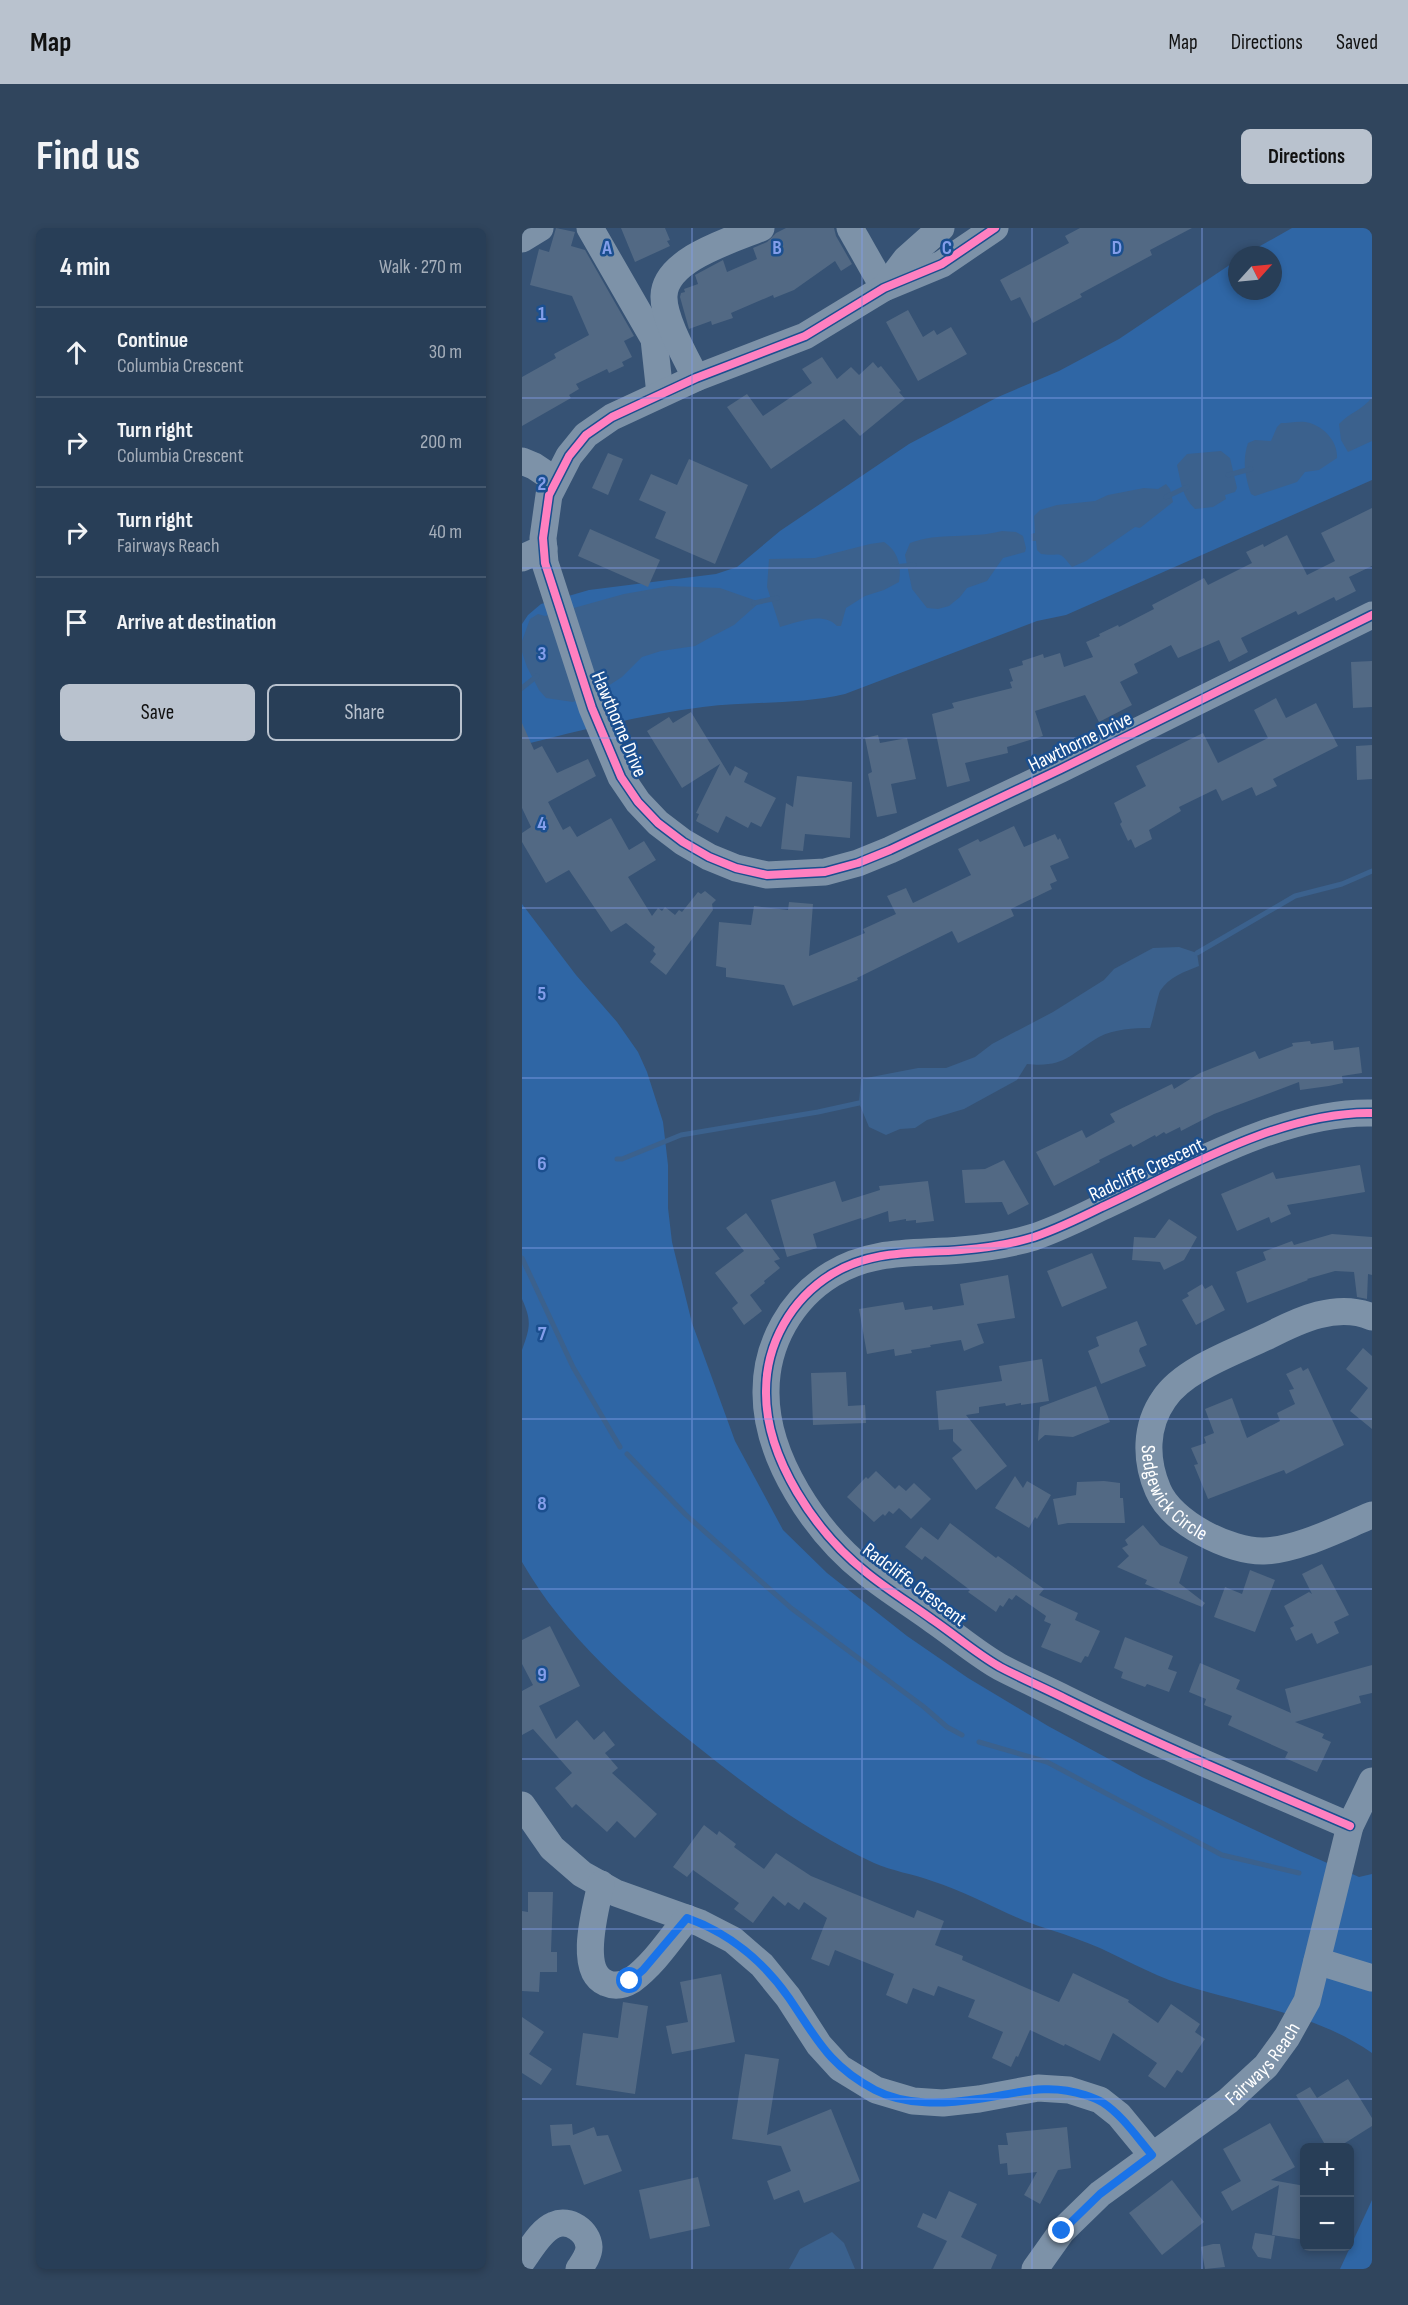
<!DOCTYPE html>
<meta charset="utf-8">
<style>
body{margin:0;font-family:"Sofia Sans Condensed",sans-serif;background:#30455d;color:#f1f3f6}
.controls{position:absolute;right:18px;bottom:18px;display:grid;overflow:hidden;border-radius:9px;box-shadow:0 3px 9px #0003}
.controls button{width:54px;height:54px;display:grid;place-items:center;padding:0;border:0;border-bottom:2px solid #44576d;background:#283e57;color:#f1f3f6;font:30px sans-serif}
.compass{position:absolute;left:706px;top:18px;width:54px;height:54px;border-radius:50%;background:#283e57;box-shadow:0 3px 9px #0003;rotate:63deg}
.stop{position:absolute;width:18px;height:18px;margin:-14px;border:4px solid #1a73e8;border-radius:50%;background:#fff}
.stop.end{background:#1a73e8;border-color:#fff;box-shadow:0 2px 6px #0008}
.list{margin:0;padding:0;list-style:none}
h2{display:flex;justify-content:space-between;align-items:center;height:78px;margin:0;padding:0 24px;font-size:26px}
h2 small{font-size:20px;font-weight:400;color:#a5aeba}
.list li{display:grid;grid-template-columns:39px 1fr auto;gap:18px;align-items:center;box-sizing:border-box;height:90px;padding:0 24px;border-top:2px solid #44576d}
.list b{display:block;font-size:22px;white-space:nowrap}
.list p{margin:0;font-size:20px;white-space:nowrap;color:#a5aeba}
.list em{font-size:20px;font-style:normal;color:#a5aeba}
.actions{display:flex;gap:12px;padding:18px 24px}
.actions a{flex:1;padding:14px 0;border:2px solid #b9c2ce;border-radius:9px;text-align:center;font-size:21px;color:#b9c2ce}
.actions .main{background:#b9c2ce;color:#111}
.icon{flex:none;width:33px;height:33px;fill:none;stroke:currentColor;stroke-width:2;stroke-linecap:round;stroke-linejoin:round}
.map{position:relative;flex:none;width:850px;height:2041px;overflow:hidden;border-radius:9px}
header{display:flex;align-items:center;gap:36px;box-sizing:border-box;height:84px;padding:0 30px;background:#b9c2ce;color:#111}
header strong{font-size:28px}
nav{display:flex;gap:33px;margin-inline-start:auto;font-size:21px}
.intro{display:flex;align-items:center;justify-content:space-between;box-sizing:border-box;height:144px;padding:0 36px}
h1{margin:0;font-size:42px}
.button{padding:15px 27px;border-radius:9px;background:#b9c2ce;color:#111;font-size:21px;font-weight:700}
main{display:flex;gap:36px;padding:0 36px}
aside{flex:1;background:#283e57;border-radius:9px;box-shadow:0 3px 9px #0003}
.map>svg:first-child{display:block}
</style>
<header>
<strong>Map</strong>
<nav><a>Map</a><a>Directions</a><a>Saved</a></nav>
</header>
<div class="intro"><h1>Find us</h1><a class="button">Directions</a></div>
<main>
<aside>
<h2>4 min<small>Walk · 270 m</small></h2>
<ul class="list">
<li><svg class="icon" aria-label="ahead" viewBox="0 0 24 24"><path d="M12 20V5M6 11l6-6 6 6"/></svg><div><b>Continue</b><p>Columbia Crescent</p></div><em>30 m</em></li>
<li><svg class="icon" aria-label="right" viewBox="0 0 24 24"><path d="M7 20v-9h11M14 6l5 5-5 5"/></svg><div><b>Turn right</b><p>Columbia Crescent</p></div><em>200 m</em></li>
<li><svg class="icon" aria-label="right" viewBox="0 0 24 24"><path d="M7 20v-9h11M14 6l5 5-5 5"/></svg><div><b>Turn right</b><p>Fairways Reach</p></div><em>40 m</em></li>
<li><svg class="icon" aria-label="arrive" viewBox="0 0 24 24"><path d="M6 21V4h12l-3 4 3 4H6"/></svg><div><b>Arrive at destination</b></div></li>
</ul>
<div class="actions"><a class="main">Save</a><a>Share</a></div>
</aside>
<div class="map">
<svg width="850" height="2041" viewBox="0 0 850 2041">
<rect width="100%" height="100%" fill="#365274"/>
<g fill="#2f66a5">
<path d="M 770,0 L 850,0 L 850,252 L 544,387 L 515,393 L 323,466 C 276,477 228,473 181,479 C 119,487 60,502 0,517 L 0,396 L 6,387 L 19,376 L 67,362 L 194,346 L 215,339 L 258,303 L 387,216 L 476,169 L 537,143 L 597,111 L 715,32 L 715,63 L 751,63 L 751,27 L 722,27 Z"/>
<path d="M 0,676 L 54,747 L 95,794 L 116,824 L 125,844 L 141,894 L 146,937 L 146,980 L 150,1014 L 170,1095 L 213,1213 L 261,1302 L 305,1345 L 385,1408 L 446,1450 L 526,1498 L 620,1549 L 778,1623 L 837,1649 L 850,1646 L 850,1825 C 790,1783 715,1776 647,1752 C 616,1740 587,1722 555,1711 C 538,1704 520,1700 503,1693 C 472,1680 442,1663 410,1653 C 391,1646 370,1643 352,1635 C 287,1604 232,1564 176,1519 C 109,1466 43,1409 0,1334 L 0,1122 C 8,1100 10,1093 0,1071 Z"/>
<polygon points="850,1972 850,2041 818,2041"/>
</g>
<g fill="#3b618d">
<path d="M 850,169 L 850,213 L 826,224 L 819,212 L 817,196 C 827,185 842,181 850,169 Z"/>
<path d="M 759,195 C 768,195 779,192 788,195 C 803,200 816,214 815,230 L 797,242 L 783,244 L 775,254 L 733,268 L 729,266 C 723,248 720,233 726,215 L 733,212 L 749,213 L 755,199 Z"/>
<path d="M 699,223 L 708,230 L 715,260 L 713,264 L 703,267 L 704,271 L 691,279 L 673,281 C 660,269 659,254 655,237 L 665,226 Z"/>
<path d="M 644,256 L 648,261 L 651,274 L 618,300 L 613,299 L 564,333 L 550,339 C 535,320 540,329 519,326 L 515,322 L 514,313 L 510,313 L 509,306 L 513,305 L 512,288 L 518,282 L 535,277 L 573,273 L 586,267 L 622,260 L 636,261 Z"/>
<path d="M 480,303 L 494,304 L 501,308 L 504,320 L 503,324 L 481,330 L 465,353 L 445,360 L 438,369 L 427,378 L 416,381 L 405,380 L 390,361 L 383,327 L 388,315 C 416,304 451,311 480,303 Z"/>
<path d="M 362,314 C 376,323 380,338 377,354 L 362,362 L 343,368 L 324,380 L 319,398 L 315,398 C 302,383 275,394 258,399 L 245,359 L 247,331 L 293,330 L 348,316 Z"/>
<polygon points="148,358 198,360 238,374 212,397 191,408 173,418 139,423 120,429 100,449 86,458 51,474 24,470 17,462 5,439 0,424 0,413 8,391 16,386 23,388 102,366"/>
<path d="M 657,719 L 675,725 L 677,738 C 662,744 647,749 638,763 C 636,767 631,792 628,800 C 612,800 592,801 577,809 C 548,826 543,840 505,836 L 495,852 L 442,881 L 405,892 L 393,900 L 378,901 L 364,907 L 347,899 L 337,875 L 339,851 L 396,840 L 424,840 L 453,829 L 470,816 L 531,784 L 582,752 L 592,741 L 631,720 Z"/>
<polygon points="310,2004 322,2015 333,2041 267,2041 278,2021"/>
</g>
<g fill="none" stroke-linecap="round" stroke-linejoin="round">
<g stroke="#3b618d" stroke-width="5">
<polyline points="706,247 729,241"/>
<polyline points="644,269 665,259"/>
<polyline points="371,339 392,337"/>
<polyline points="232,375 255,370"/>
<polyline points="0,460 15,448"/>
<polyline points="675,725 773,668 820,656 850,643"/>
<polyline points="95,931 100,931 159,907 296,884 337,875"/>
<polyline points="0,1030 51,1139 98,1219"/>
<polyline points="105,1226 164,1287 269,1380 402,1479 425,1499 440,1507"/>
<polyline points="457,1514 525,1534 700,1627 777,1645"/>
</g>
</g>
<g fill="#526984">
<polygon points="34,0 53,4 49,18 63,22 112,108 102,113 110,129 100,134 102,138 87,145 85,141 54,156 57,161 47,167 49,170 0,198 0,149 34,130 32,126 67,107 50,68 8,57 17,21 27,24"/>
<polygon points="99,0 143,0 148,12 145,13 148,18 113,34"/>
<polygon points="264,0 312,0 314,8 330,36 319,43 313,33 272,62 252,70 251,67 209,85 211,90 190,97 189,93 167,101 158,69 159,65 163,64 162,61 176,56 173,47 201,32 205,44 235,31 231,20 245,14 254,5"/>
<polygon points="558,0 670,0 628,22 630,27 558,66 560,69 511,95 498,69 489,73 478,52 547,15 543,8"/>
<polygon points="386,82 401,109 412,102 415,107 429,99 445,126 396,153 364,94"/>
<polygon points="300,129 315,151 329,139 337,147 351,134 356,140 359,138 379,163 377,164 383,171 338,208 322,191 249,241 205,179 225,166 241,188 290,155 280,141"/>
<polygon points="86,225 101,231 86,267 70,260"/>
<polygon points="167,231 226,257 193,336 133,310 144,284 117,272 129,246 155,257"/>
<polygon points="850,280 850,338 827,349 834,363 814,373 812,369 776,387 774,383 719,410 726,424 707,434 697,412 656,430 649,417 612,436 616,445 598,454 610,477 577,494 563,467 513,483 521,508 485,519 486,525 443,535 448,553 425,559 410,486 432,480 430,475 490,460 488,454 491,453 487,441 501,437 500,433 521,426 522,430 538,425 542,439 571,429 564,414 578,408 577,406 596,397 597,399 632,381 630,377 682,350 686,357 730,335 724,324 741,316 742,319 765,307 785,347 813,333 799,305"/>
<polygon points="68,301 138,332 126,359 56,328"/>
<polygon points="850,433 850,479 831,480 829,434"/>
<polygon points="754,470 764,490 794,475 816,518 751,551 755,558 734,568 730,559 700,573 694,561 657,579 659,583 627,602 630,611 613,620 609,611 606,613 598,596 600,594 592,575 624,558 614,538 681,505 696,535 746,510 732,482"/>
<polygon points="169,484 208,548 213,538 226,545 222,554 254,570 239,599 229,594 226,600 204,588 196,605 174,593 177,586 174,585 198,536 160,560 125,503 147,489 151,495"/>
<polygon points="0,495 12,522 20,518 35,545 66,531 74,548 26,574 41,602 48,598 55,609 89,590 107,622 122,613 134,632 106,649 130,688 136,680 140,683 143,679 153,687 157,682 160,684 176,664 179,666 183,663 194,672 190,676 191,682 144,747 128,734 134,726 131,723 133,719 104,695 89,704 47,642 24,655 0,614 0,605 9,599 0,580"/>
<polygon points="356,507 358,515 385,510 394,551 369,556 375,585 355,589 346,546 350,544 343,510"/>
<polygon points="850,517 850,551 835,552 834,518"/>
<polygon points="275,548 330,554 328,610 283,606 281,623 259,621 264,575 271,579"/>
<polygon points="492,598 502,619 533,606 536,612 538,610 547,630 528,638 535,653 528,656 530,661 489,681 492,688 436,715 430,703 335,750 336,752 271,778 262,757 204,749 204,740 194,738 197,694 229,697 232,678 266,682 267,674 291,676 287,728 343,705 341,701 374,686 365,668 384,660 391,675 449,647 436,621 456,611 458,614"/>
<polygon points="788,813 789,816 811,813 812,822 837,819 840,845 820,848 821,855 807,858 778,862 777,854 692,886 659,903 658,899 644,906 642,904 634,909 633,907 611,919 609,916 577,932 578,934 532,958 514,924 560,902 564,910 593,894 588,886 650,856 652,861 678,845 733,823 737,831 771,818 770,815"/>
<polygon points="482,932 507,976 486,987 480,974 443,975 440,942 463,941"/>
<polygon points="838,937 843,964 765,977 769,986 749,995 747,989 715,1003 699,966 751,944 754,951"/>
<polygon points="313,953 320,974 358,962 357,958 406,953 412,993 394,995 394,992 384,993 384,991 367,994 366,983 340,992 339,990 291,1006 295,1020 265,1029 249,972"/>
<polygon points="224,985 258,1031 252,1033 258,1040 242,1053 243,1055 228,1067 240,1083 222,1097 210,1080 216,1075 193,1045 222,1023 204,1000"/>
<polygon points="647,991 675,1009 662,1032 642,1042 638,1034 610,1032 612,1009 633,1010"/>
<polygon points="810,1006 850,1009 850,1047 846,1046 845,1071 835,1069 832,1044 813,1043 785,1051 786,1052 725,1075 714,1044 744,1032 741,1024 770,1013 772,1017"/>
<polygon points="570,1025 585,1060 540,1079 525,1043"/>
<polygon points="486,1047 493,1090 455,1096 462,1115 442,1123 439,1112 408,1117 409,1119 389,1122 390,1125 373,1128 372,1121 345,1126 337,1081 381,1074 383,1082 410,1078 411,1082 442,1077 438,1056"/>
<polygon points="680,1056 683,1061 690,1057 703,1082 674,1097 660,1072 667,1068 665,1065"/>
<polygon points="615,1093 625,1117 618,1120 617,1123 624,1138 579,1156 566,1123 577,1118 574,1109"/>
<polygon points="841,1120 850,1128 850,1201 828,1183 846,1160 824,1141"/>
<polygon points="520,1131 527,1173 499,1177 499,1175 484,1178 483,1175 457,1179 457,1185 444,1187 485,1238 454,1262 430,1230 440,1222 431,1213 431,1201 417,1202 414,1163 480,1153 477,1138"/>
<polygon points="779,1139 781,1143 786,1140 822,1217 764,1246 762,1242 686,1271 672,1237 676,1236 669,1220 684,1215 682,1209 692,1205 683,1181 710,1170 725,1210 758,1193 755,1185 773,1176 767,1162 772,1161 764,1146"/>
<polygon points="324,1144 326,1178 343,1177 344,1195 291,1197 289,1145"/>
<polygon points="574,1158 588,1194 551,1209 523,1207 516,1213 518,1179"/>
<polygon points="354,1243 373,1261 377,1257 384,1263 392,1255 409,1271 389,1291 377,1280 371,1286 367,1283 363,1288 361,1286 352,1294 325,1269 344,1249 346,1251"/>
<polygon points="493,1248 501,1260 505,1253 529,1267 515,1291 513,1289 507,1300 473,1280"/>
<polygon points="582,1253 598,1255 598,1270 601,1270 603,1295 546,1295 536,1297 531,1271 554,1267 555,1254"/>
<polygon points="428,1295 474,1330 476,1328 522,1361 517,1367 556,1385 553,1392 578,1403 566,1429 563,1428 559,1435 519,1419 529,1396 522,1393 524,1388 494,1367 490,1372 487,1370 481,1379 478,1377 474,1384 446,1364 448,1362 403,1328 400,1332 383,1319 399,1299 416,1312"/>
<polygon points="621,1297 638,1317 666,1329 657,1355 683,1375 680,1379 623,1356 625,1352 595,1339 607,1328 600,1320 606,1317 603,1312"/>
<polygon points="800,1336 827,1387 812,1394 817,1405 795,1416 790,1405 774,1413 768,1400 772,1398 762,1378 787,1364 790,1366 780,1346"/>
<polygon points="728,1342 753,1352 733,1404 692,1389 703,1359 720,1366"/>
<polygon points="28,1398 58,1458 17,1478 34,1511 55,1492 72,1512 82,1503 93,1517 83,1525 96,1540 90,1545 135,1586 113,1610 95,1593 85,1604 54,1576 50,1580 33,1560 50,1545 11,1501 0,1507 0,1463 11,1457 0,1436 0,1412"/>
<polygon points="603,1409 651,1428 646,1441 655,1444 647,1464 625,1456 623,1459 599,1450 601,1444 592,1440"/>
<polygon points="678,1435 718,1452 714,1461 769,1485 763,1461 850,1437 850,1465 837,1468 839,1475 773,1494 802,1506 800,1510 809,1514 795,1544 763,1530 766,1524 706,1497 710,1488 682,1477 684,1471 667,1464"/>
<polygon points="182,1597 195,1607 197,1603 214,1616 212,1619 242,1641 254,1625 289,1648 355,1675 392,1690 395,1682 422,1693 413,1717 441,1728 440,1732 537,1774 551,1745 607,1772 606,1774 636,1795 649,1776 678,1796 673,1804 683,1811 660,1845 655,1842 643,1860 626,1848 635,1835 591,1805 578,1833 543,1816 542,1818 508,1802 496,1829 494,1828 489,1839 470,1830 481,1804 446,1789 453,1772 416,1758 412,1768 391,1760 385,1776 364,1767 372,1746 313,1722 307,1738 289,1731 305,1690 282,1674 277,1682 266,1674 263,1678 251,1668 231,1695 212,1681 217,1675 171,1642 165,1649 151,1639"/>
<polygon points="6,1664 31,1664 29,1724 35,1724 35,1744 18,1744 17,1764 0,1763 0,1683 6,1684"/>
<polygon points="199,1746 213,1814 150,1826 144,1798 166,1794 158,1754"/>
<polygon points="101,1774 126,1778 113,1866 54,1857 61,1805 96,1810"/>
<polygon points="0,1789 22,1804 7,1826 30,1841 19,1857 0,1845"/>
<polygon points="223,1826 257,1831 245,1907 309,1881 338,1953 282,1975 277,1962 252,1972 245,1953 269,1943 259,1918 210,1911"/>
<polygon points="826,1851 850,1890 850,1898 815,1920 805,1920 774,1867 788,1859 795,1870"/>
<polygon points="748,1895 773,1939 749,1952 783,1958 783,2012 750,2007 757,1957 710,1983 699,1964 719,1953 701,1921"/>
<polygon points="50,1896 51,1907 72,1899 75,1908 86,1907 100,1943 62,1957 48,1917 30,1918 28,1897"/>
<polygon points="545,1899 549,1940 536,1942 518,1976 502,1967 515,1944 486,1947 485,1935 478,1936 476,1917 486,1917 484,1905"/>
<polygon points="176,1949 188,1998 128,2011 117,1962"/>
<polygon points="650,1952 682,1994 640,2027 607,1985"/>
<polygon points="427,1963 455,1976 439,2009 475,2027 469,2041 411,2041 425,2013 395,1999 401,1985 414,1991"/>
<polygon points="733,2005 753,2008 749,2031 736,2029 730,2020"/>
<polygon points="691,2016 698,2016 703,2039 683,2041 679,2019"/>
</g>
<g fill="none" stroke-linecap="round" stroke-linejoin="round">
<g stroke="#7d92a8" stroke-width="27">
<polyline points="68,0 132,111 138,166"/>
<polyline points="328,0 362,60"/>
<polyline points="473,0 420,36 362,60 283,108 174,150 90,189 64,207 47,228 27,267 21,310 23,335 70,480 99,549 116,574 136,595 161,614 187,629 214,640 245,647 303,644 336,635 368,622 539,541 850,387"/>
<polyline points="0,11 18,0"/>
<polyline points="363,59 384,31 419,0"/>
<path d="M 174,150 C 164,130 141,90 142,68 C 143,31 210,12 239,0"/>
<polyline points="0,233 12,238 33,252"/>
<polyline points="0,330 22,320"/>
<path id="s1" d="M 850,1089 C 815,1074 777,1092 746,1108 C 713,1124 662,1141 642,1171 C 623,1198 623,1232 636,1262 C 650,1295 708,1324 742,1323 C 776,1322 818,1300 850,1287"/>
<polyline points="0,1577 30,1620 60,1646 94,1665 178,1695 211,1712 240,1737 266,1769 297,1817 318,1840 354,1862 391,1873 421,1875 457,1871 516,1860 547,1862 578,1872 597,1887 630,1927"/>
<path d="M 828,1598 C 733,1557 637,1517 544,1471 C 522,1460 499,1450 478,1439 C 455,1426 433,1407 411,1392 C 389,1376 366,1362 345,1345 C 294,1305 243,1230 244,1163 C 244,1116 269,1071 310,1046 C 351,1021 393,1026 439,1022 C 463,1020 489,1016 512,1009 C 535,1001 558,990 580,979 C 660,942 760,883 850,885"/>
<path d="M 79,1656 C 74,1680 55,1743 84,1755 C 93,1759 102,1757 110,1752 C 132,1736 148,1711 165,1690"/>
<polyline points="795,1733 850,1750"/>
<path d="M 0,2033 C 9,2021 18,2003 32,1997 C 47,1990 66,2003 67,2019 C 67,2027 61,2035 57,2041"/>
<path id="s2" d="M 513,2041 L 540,2003 L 578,1966 L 706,1873 L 744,1838 L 765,1809 L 785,1773 L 828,1598 L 850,1553"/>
</g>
<g stroke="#1b4f8f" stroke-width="11">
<g id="cycleway">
<polyline points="473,0 420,36 362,60 283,108 174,150 90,189 64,207 47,228 27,267 21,310 23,335 70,480 99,549 116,574 136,595 161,614 187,629 214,640 245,647 303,644 336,635 368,622 539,541 850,387"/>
<path d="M 828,1598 C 733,1557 637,1517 544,1471 C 522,1460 499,1450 478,1439 C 455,1426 433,1407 411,1392 C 389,1376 366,1362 345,1345 C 294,1305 243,1230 244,1163 C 244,1116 269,1071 310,1046 C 351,1021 393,1026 439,1022 C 463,1020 489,1016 512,1009 C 535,1001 558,990 580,979 C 660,942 760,883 850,885"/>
</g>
</g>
<use href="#cycleway" stroke="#ff80c0" stroke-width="8"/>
</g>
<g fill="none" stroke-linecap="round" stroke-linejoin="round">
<path stroke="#1a73e8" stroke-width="8" d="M 108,1753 L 121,1742 L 165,1690 C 207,1705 242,1734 267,1770 C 295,1811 307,1838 353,1862 C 384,1878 422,1876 456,1871 C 494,1866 524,1854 563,1867 C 569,1869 575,1871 580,1874 C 600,1887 614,1908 630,1927 L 578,1966 L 540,2003"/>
</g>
<path fill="none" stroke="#839eea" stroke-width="1.5" stroke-opacity="0.55" d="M 170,0 L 170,2041M 340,0 L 340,2041M 510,0 L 510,2041M 680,0 L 680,2041M 0,170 L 850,170M 0,340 L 850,340M 0,510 L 850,510M 0,680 L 850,680M 0,850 L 850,850M 0,1020 L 850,1020M 0,1191 L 850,1191M 0,1361 L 850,1361M 0,1531 L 850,1531M 0,1701 L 850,1701M 0,1871 L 850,1871"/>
<g text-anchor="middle" stroke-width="5" stroke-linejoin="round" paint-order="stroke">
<g font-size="20" fill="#fff" stroke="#1b4f8f">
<text transform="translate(98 496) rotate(67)" y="7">Hawthorne Drive</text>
<text transform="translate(558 513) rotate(-26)" y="7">Hawthorne Drive</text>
<text transform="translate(624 941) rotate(-25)" y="7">Radcliffe Crescent</text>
<text dy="7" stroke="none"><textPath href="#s1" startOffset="338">Sedgewick Circle</textPath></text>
<text transform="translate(393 1356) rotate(37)" y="7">Radcliffe Crescent</text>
<text dy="7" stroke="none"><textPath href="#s2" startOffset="309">Fairways Reach</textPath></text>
</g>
</g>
<g font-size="20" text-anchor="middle" font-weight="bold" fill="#839eea" stroke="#1b4f8f" stroke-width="5" stroke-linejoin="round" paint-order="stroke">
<text x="85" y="26">A</text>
<text x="255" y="26">B</text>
<text x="425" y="26">C</text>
<text x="595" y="26">D</text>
<text x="20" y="92">1</text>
<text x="20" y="262">2</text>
<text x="20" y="432">3</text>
<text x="20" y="602">4</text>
<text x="20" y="772">5</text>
<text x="20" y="942">6</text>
<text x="20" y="1112">7</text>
<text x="20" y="1282">8</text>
<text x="20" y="1453">9</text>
</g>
</svg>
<div class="controls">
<button>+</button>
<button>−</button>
</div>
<svg class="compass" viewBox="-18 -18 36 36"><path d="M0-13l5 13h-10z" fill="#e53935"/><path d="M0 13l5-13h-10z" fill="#a5aeba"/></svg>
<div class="stop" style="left:108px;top:1753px"></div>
<div class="stop end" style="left:540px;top:2003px"></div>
</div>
</main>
